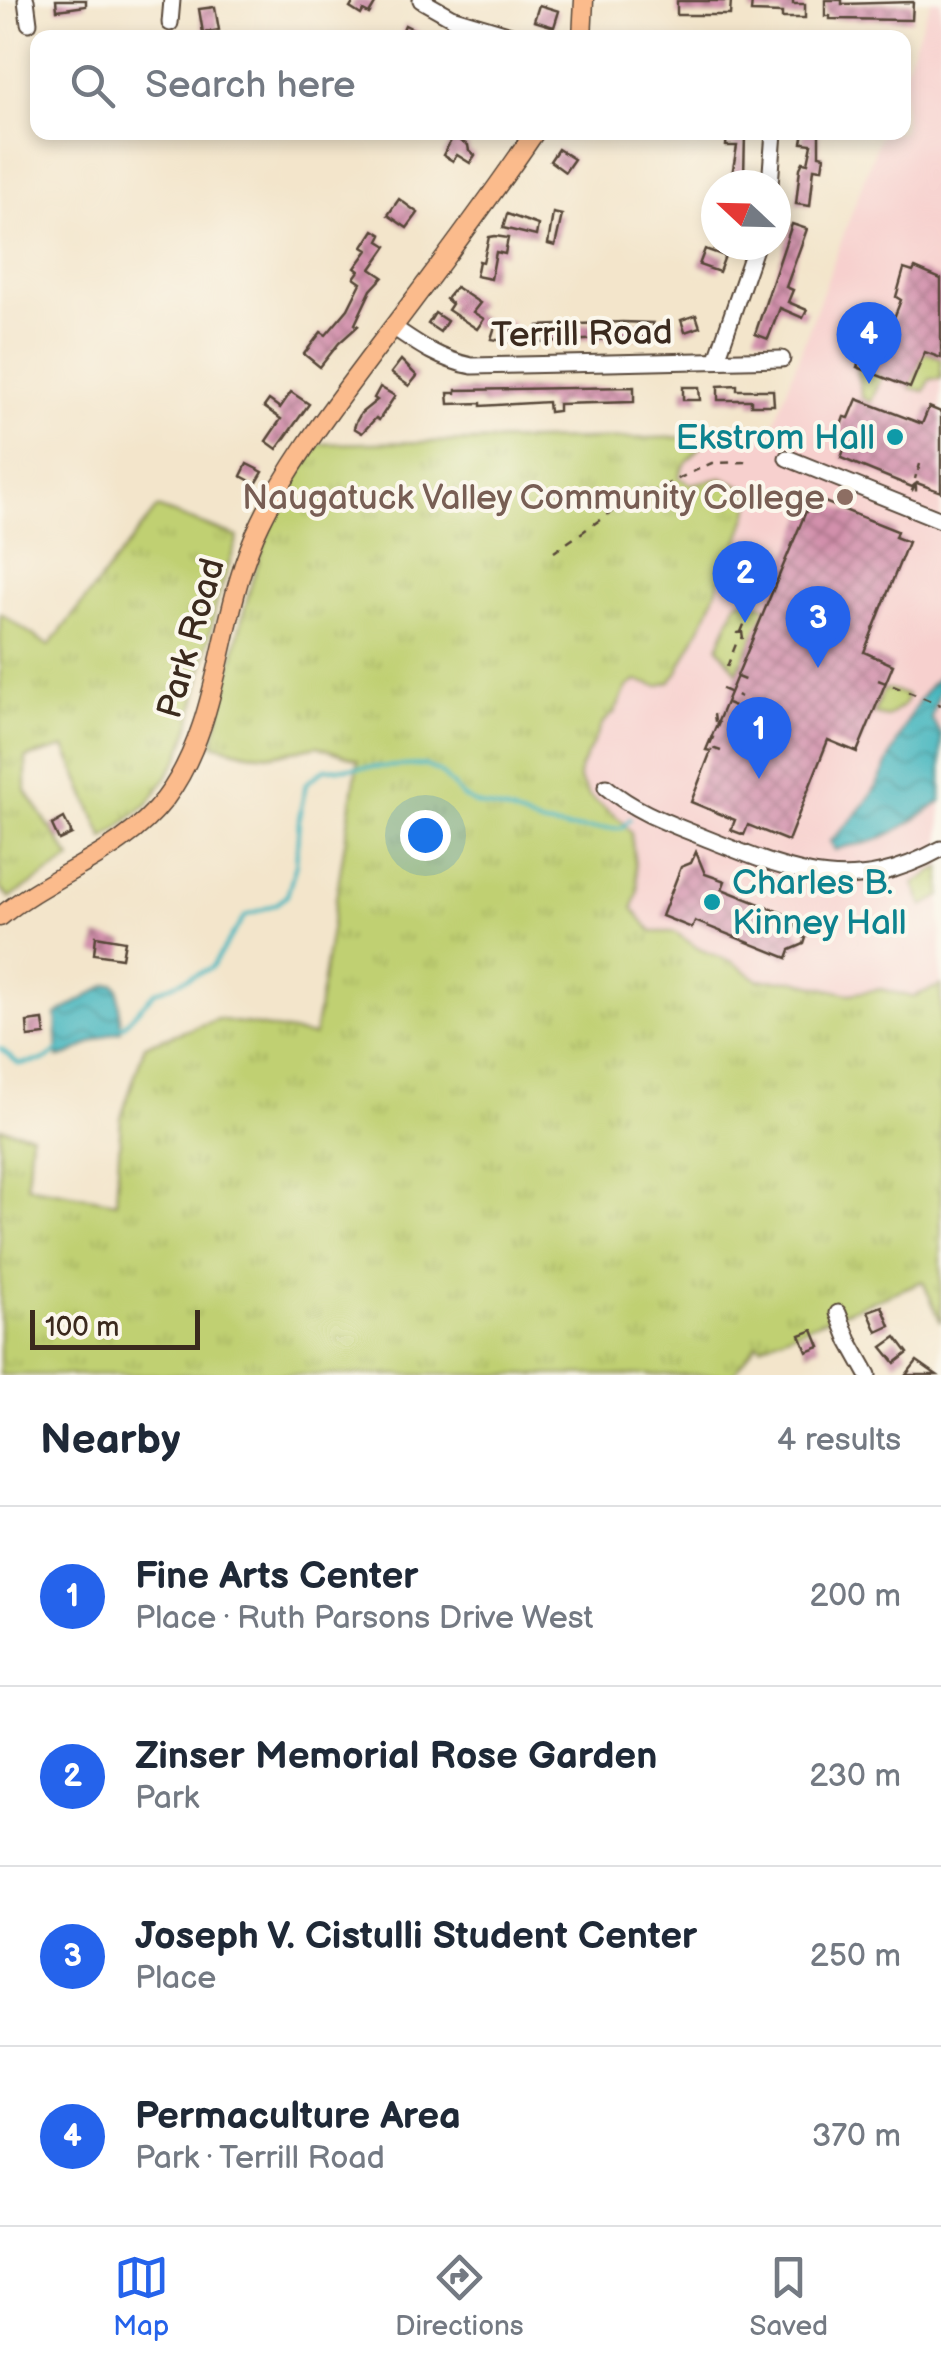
<!DOCTYPE html>
<meta charset="utf-8">
<style>
body{margin:0;font-family:"Balsamiq Sans",sans-serif;background:#f2f2f3;color:#1f2937}
.compass{position:absolute;left:701px;top:170px;width:90px;height:90px;border-radius:50%;background:#fff;box-shadow:0 5px 15px #0003;rotate:292deg}
.scale{position:absolute;left:30px;bottom:25px;width:170px;box-sizing:border-box;padding-left:10px;border:5px solid #3b2a1e;border-top:0;font-size:28px;line-height:35px;white-space:nowrap;color:#3b2a1e;-webkit-text-stroke:8px #fbf7ec;paint-order:stroke}
.you{position:absolute;left:425px;top:835px;width:35px;height:35px;margin:-25px;border:8px solid #fff;border-radius:50%;background:#1a73e8;box-shadow:0 0 0 15px #1a73e833}
.badge{display:grid;place-items:center;width:65px;height:65px;border-radius:50%;background:#2563eb;color:#fff;font-size:32px;font-weight:700}
.pin{position:absolute;translate:-50% -82px;filter:drop-shadow(0 2px 5px #0008)}
.pin::after{content:'';position:absolute;top:52px;width:35px;height:30px;background:inherit;clip-path:polygon(0 0,100% 0,50% 100%)}
.list{margin:0;padding:0;list-style:none}
h2{display:flex;justify-content:space-between;align-items:center;height:130px;margin:0;padding:0 40px;font-size:42px}
h2 small{font-size:32px;font-weight:400;color:#747a83}
.list li{display:grid;grid-template-columns:65px 1fr auto;gap:30px;align-items:center;box-sizing:border-box;height:180px;padding:0 40px;border-top:2px solid #e0e1e3}
.list b{display:block;font-size:38px;white-space:nowrap}
.list p{margin:0;font-size:32px;white-space:nowrap;color:#747a83}
.list em{font-size:32px;font-style:normal;color:#747a83}
.icon{flex:none;width:55px;height:55px;fill:none;stroke:currentColor;stroke-width:2;stroke-linecap:round;stroke-linejoin:round}
.map{position:relative;flex:none;width:941px;height:1375px;overflow:hidden}
.search{position:absolute;background:#fff;box-shadow:0 5px 15px #0003;left:30px;right:30px;top:30px;height:110px;display:flex;align-items:center;gap:25px;box-sizing:border-box;padding:0 35px;border-radius:20px;color:#747a83;font-size:38px}
.sheet{height:850px;background:#fff}
nav{display:flex;justify-content:space-around;align-items:center;box-sizing:border-box;height:140px;border-top:2px solid #e0e1e3;background:#fff;font-size:28px;color:#747a83}
nav a{display:grid;justify-items:center;gap:5px}
nav .on{color:#2563eb}
.map>svg:first-child{display:block}
</style>
<div class="map">
<svg width="941" height="1375" viewBox="0 0 941 1375">
<defs>
<pattern id="grass-tufts" width="24" height="20" patternUnits="userSpaceOnUse" patternTransform="scale(2.5)"><rect width="24" height="20" fill="#c0d072"/><path d="M3 7l-1-3M5 7V3M7 7l1-3M15 17l-1-3M17 17v-4M19 17l1-3" fill="none" stroke="#a6b362"/></pattern>
<pattern id="water-waves" width="16" height="10" patternUnits="userSpaceOnUse" patternTransform="scale(2.5)"><rect width="16" height="10" fill="#48b7bf"/><path d="M0 5q4-4 8 0t8 0" fill="none" stroke="#3d959b"/></pattern>
<pattern id="building-cross-hatch" width="8" height="8" patternUnits="userSpaceOnUse" patternTransform="scale(2.5)"><rect width="8" height="8" fill="#d290ac"/><path d="M0 0l8 8M0 8l8-8" fill="none" stroke="#ac768b"/></pattern>
</defs>
<rect width="100%" height="100%" fill="#fbf7ec"/>
<filter id="ink" filterUnits="userSpaceOnUse"><feTurbulence type="fractalNoise" baseFrequency=".01" numOctaves="2"/><feDisplacementMap in="SourceGraphic" scale="20" xChannelSelector="R" yChannelSelector="G"/><feConvolveMatrix kernelMatrix="1 2 1 2 8 2 1 2 1" color-interpolation-filters="sRGB"/></filter>
<filter id="wash" filterUnits="userSpaceOnUse"><feTurbulence type="fractalNoise" baseFrequency=".0048" numOctaves="4" result="noise"/><feDisplacementMap in="SourceGraphic" scale="40" xChannelSelector="R" yChannelSelector="G"/><feGaussianBlur stdDeviation="2.25" result="paint"/><feColorMatrix in="noise" values="0 0 0 0 0 0 0 0 0 0 0 0 0 0 0 0 0 1.4 0 .05"/><feComposite in="paint" operator="in"/></filter>
<g filter="url(#wash)">
<rect width="100%" height="100%" fill="#f3e5cb"/>
<polygon fill="#f7d0ce" points="931,0 941,0 941,985 912,997 881,989 849,994 777,979 758,980 733,962 699,949 675,932 652,932 633,908 638,889 634,845 622,821 589,796 578,775 603,723 615,712 627,687 637,681 655,686 682,659 709,610 725,566 735,553 744,531 750,507 745,488 740,485 720,478 708,483 684,483 679,477 681,467 700,451 706,437 770,435 881,133 904,132 904,72"/>
<g fill="url(#grass-tufts)" stroke="#7e7d48" stroke-width="2.5">
<polygon points="856,366 882,376 871,402 862,397"/>
<path d="M 706,437 C 700,455 682,459 679,477 L 690,484 L 722,478 L 745,488 L 751,504 L 735,553 L 725,566 L 709,610 L 677,673 L 670,682 L 658,686 L 636,681 L 627,687 L 615,712 L 603,723 L 579,771 L 579,779 L 589,796 L 622,821 L 631,833 L 638,889 L 633,908 L 652,932 L 675,932 L 699,949 L 733,962 L 758,980 L 795,981 L 849,994 L 881,989 L 912,997 L 941,985 L 941,1323 L 923,1281 C 869,1303 815,1322 761,1346 L 757,1343 L 733,1375 L 0,1375 L 0,1128 L 31,1134 L 27,1186 L 116,1202 L 121,1118 L 145,1045 L 218,1019 L 314,1036 L 358,760 L 318,746 L 273,755 L 248,753 L 213,744 C 240,640 250,532 319,444 Z"/>
<polygon points="157,508 238,537 217,601 190,726 179,758 149,803 104,839 65,747 26,758 26,791 71,859 10,898 0,889 0,613 49,646"/>
<polygon points="747,599 768,607 737,672 718,647 737,602"/>
</g>
<g fill="#c0d072" stroke="#7e7d48" stroke-width="2.5">
<polygon points="924,352 941,358 941,379 930,379 925,391 910,388"/>
<polygon points="889,689 908,696 904,705 887,717 874,714 883,690"/>
<polygon points="941,867 941,896 923,906 914,884"/>
</g>
<g fill="url(#water-waves)" stroke="#42706e" stroke-width="2.5">
<path d="M 941,674 L 941,687 L 931,718 L 941,734 L 941,801 C 926,814 887,838 867,843 C 855,846 849,844 835,850 L 830,841 C 848,825 868,803 879,781 C 897,746 911,702 941,674 Z"/>
<path d="M 114,984 L 118,988 L 121,1031 C 96,1035 76,1056 58,1057 L 56,1015 L 107,985 Z"/>
</g>
<g fill="none" stroke-linecap="round" stroke-linejoin="round">
<g stroke="#48b7bf" stroke-width="4">
<polyline points="120,1026 123,1026 155,992 211,968 245,916 276,904 287,896 296,864 299,818 306,783 325,769 424,765 441,773 463,797 476,804 511,812 539,824 569,829 622,828 630,819"/>
<polyline points="0,1048 19,1064 45,1060 60,1049"/>
</g>
</g>
<g id="blocks">
<g fill="url(#building-cross-hatch)">
<polygon points="56,0 86,0 86,6 57,10"/>
<polygon points="355,0 369,0 375,4 369,14 363,11 361,15 350,8"/>
<polygon points="752,0 793,0 793,4 805,4 805,18 782,18 782,13 751,12"/>
<polygon points="825,0 842,0 842,4 913,2 912,20 830,19 830,16 825,16"/>
<polygon points="677,1 731,1 730,15 677,15"/>
<polygon points="539,5 559,11 554,27 534,21"/>
<polygon points="215,7 219,30 203,33 199,9"/>
<polygon points="405,25 431,38 399,38"/>
<polygon points="727,132 745,132 744,177 732,175 737,146 726,146"/>
<polygon points="804,132 819,132 819,155 824,156 822,169 814,168 810,206 796,204 800,168 803,162 808,163 812,144 802,143"/>
<polygon points="453,137 468,145 469,151 475,155 470,163 457,155 453,161 443,155"/>
<polygon points="558,149 574,159 565,172 550,161"/>
<polygon points="399,199 418,213 407,228 388,215"/>
<polygon points="553,213 562,215 555,246 548,244"/>
<polygon points="507,214 538,225 536,236 503,228"/>
<polygon points="792,224 807,229 786,287 793,290 788,302 807,310 803,318 780,308 768,339 755,334"/>
<polygon points="374,230 382,235 379,241 387,246 371,269 383,277 371,290 355,324 358,326 339,343 320,367 304,354 321,332 326,335 348,309 361,283 354,278 359,271 355,268 368,250 363,247"/>
<polygon points="495,236 508,238 505,254 496,252 491,279 476,276 479,261 483,262 489,237"/>
<polygon points="705,249 725,256 719,272 699,265"/>
<polygon points="915,268 941,279 941,358 925,352 910,388 857,367 866,345 881,351 901,300 896,297 904,269 913,272"/>
<polygon points="456,287 480,303 473,312 484,319 477,329 448,310 452,304 446,299"/>
<polygon points="435,313 447,321 440,332 428,324"/>
<polygon points="696,315 700,327 685,332 681,320"/>
<polygon points="497,320 513,323 509,342 491,339"/>
<polygon points="622,322 653,323 653,337 539,342 538,326"/>
<polygon points="401,360 417,376 409,386 391,373"/>
<polygon points="737,385 737,390 773,390 774,405 751,405 751,400 718,400 718,386"/>
<polygon points="380,387 395,396 379,420 376,418 362,433 354,428 356,422 361,413 377,400 374,398"/>
<polygon points="634,387 634,402 558,404 558,411 549,412 548,402 481,406 481,403 449,404 448,393 456,393 456,390"/>
<polygon points="683,387 699,387 700,400 683,400"/>
<polygon points="291,392 309,404 277,449 266,441 281,419 264,407 269,400 280,408"/>
<polygon points="857,399 922,424 929,407 941,412 941,492 917,483 912,487 841,458 848,438 838,434 844,417 849,418"/>
<polygon points="247,464 263,472 256,484 241,476"/>
<polygon points="812,497 897,531 895,537 908,542 864,652 893,665 857,752 828,740 788,841 748,825 744,835 731,830 735,820 691,802 711,751 706,750"/>
<polygon points="64,818 72,834 59,840 52,825"/>
<polygon points="696,852 705,874 725,881 722,889 792,917 800,936 806,938 804,944 790,950 787,958 695,921 692,928 662,916 681,867 691,863"/>
<polygon points="96,936 125,941 122,958 94,954"/>
<polygon points="43,1020 45,1035 28,1037 27,1022"/>
<polygon points="882,1306 890,1326 877,1332 868,1311"/>
<polygon points="813,1330 820,1347 807,1352 800,1335"/>
<polygon points="896,1337 908,1353 895,1363 882,1347"/>
<polygon points="917,1361 937,1375 906,1375"/>
</g>
</g>
</g>
<g filter="url(#ink)">
<use href="#blocks" fill-opacity="0" stroke="#574638" stroke-width="2.5"/>
<g fill="none" stroke-linecap="round" stroke-linejoin="round">
<g stroke="#574638" stroke-width="19">
<g id="minor">
<polyline points="26,0 29,23"/>
<polyline points="421,0 451,17 521,38"/>
<polyline points="170,23 172,0"/>
<polyline points="770,185 774,132"/>
<path d="M 393,327 C 419,345 441,360 472,366 L 782,359"/>
<polyline points="717,359 756,245"/>
<polyline points="787,458 941,520"/>
<path d="M 606,787 C 637,813 671,824 708,839 C 796,874 851,898 941,849"/>
<polyline points="838,1313 849,1341 868,1375"/>
</g>
</g>
<g stroke="#574638" stroke-width="21">
<g id="major">
<polyline points="582,38 584,0"/>
<path d="M 0,917 C 52,873 122,855 165,799 C 223,722 218,608 261,522 C 291,460 334,406 374,352 C 429,280 484,207 535,132"/>
</g>
</g>
<g stroke="#574638" stroke-width="2.5" stroke-dasharray="8 8" stroke-linecap="butt">
<polyline points="918,471 920,464"/>
<polyline points="915,479 916,475"/>
<polyline points="915,484 911,493 916,486 916,493"/>
<polyline points="554,552 614,510 686,475 712,463 749,462"/>
<polyline points="741,632 755,598"/>
<polygon points="742,632 743,638 737,638 737,633"/>
<polyline points="727,667 738,639"/>
<polyline points="737,677 747,681"/>
<polyline points="878,680 941,705"/>
<polyline points="722,689 741,697"/>
<polyline points="727,703 737,707"/>
<polyline points="714,714 716,729"/>
<polyline points="721,751 709,747 720,720 722,721"/>
</g>
<use href="#minor" stroke="#fff" stroke-width="15"/>
<use href="#major" stroke="#fbbb8c" stroke-width="18"/>
</g>
</g>
<g fill="#0f9aa8" stroke="#fbf7ec" stroke-width="4">
<circle cx="895" cy="437" r="10"/>
<circle cx="712" cy="902" r="10"/>
</g>
<circle fill="#8d6e63" stroke="#fbf7ec" stroke-width="4" cx="845" cy="497" r="10"/>
<g text-anchor="middle" stroke-width="8" stroke-linejoin="round" paint-order="stroke">
<g font-size="35" fill="#3b2a1e" stroke="#fbf7ec">
<text transform="translate(582 333) rotate(-1)" y="12">Terrill Road</text>
<text transform="translate(190 638) rotate(-74)" y="12">Park Road</text>
</g>
<g font-size="35" fill="#0d838f" stroke="#fbf7ec" text-anchor="end">
<text x="875" y="449">Ekstrom Hall</text>
<text x="732" y="894" text-anchor="start">Charles B.<tspan x="732" dy="40">Kinney Hall</tspan></text>
</g>
<g font-size="35" fill="#785e54" stroke="#fbf7ec" text-anchor="end">
<text x="825" y="509">Naugatuck Valley Community College</text>
</g>
</g>
</svg>
<svg class="compass" viewBox="-18 -18 36 36"><path d="M0-13l5 13h-10z" fill="#e53935"/><path d="M0 13l5-13h-10z" fill="#747a83"/></svg>
<div class="scale">100 m</div>
<div class="you"></div>
<div class="pin badge" style="left:759px;top:779px">1</div>
<div class="pin badge" style="left:745px;top:623px">2</div>
<div class="pin badge" style="left:818px;top:668px">3</div>
<div class="pin badge" style="left:869px;top:384px">4</div>
<div class="search"><svg class="icon" aria-label="search" viewBox="0 0 24 24"><circle cx="10" cy="10" r="6"/><path d="M15 15l6 6"/></svg>Search here</div>
</div>
<section class="sheet">
<h2>Nearby<small>4 results</small></h2>
<ul class="list">
<li><span class="badge">1</span><div><b>Fine Arts Center</b><p>Place · Ruth Parsons Drive West</p></div><em>200 m</em></li>
<li><span class="badge">2</span><div><b>Zinser Memorial Rose Garden</b><p>Park</p></div><em>230 m</em></li>
<li><span class="badge">3</span><div><b>Joseph V. Cistulli Student Center</b><p>Place</p></div><em>250 m</em></li>
<li><span class="badge">4</span><div><b>Permaculture Area</b><p>Park · Terrill Road</p></div><em>370 m</em></li>
</ul>
</section>
<nav>
<a class="on"><svg class="icon" aria-label="map" viewBox="0 0 24 24"><path d="M3 6l6-2 6 2 6-2v14l-6 2-6-2-6 2zM9 4v14M15 6v14"/></svg>Map</a>
<a><svg class="icon" aria-label="directions" viewBox="0 0 24 24"><path d="M12 3l9 9-9 9-9-9zM9 14v-3h6M13 9l2 2-2 2"/></svg>Directions</a>
<a><svg class="icon" aria-label="saved" viewBox="0 0 24 24"><path d="M7 4h10v16l-5-4-5 4z"/></svg>Saved</a>
</nav>
